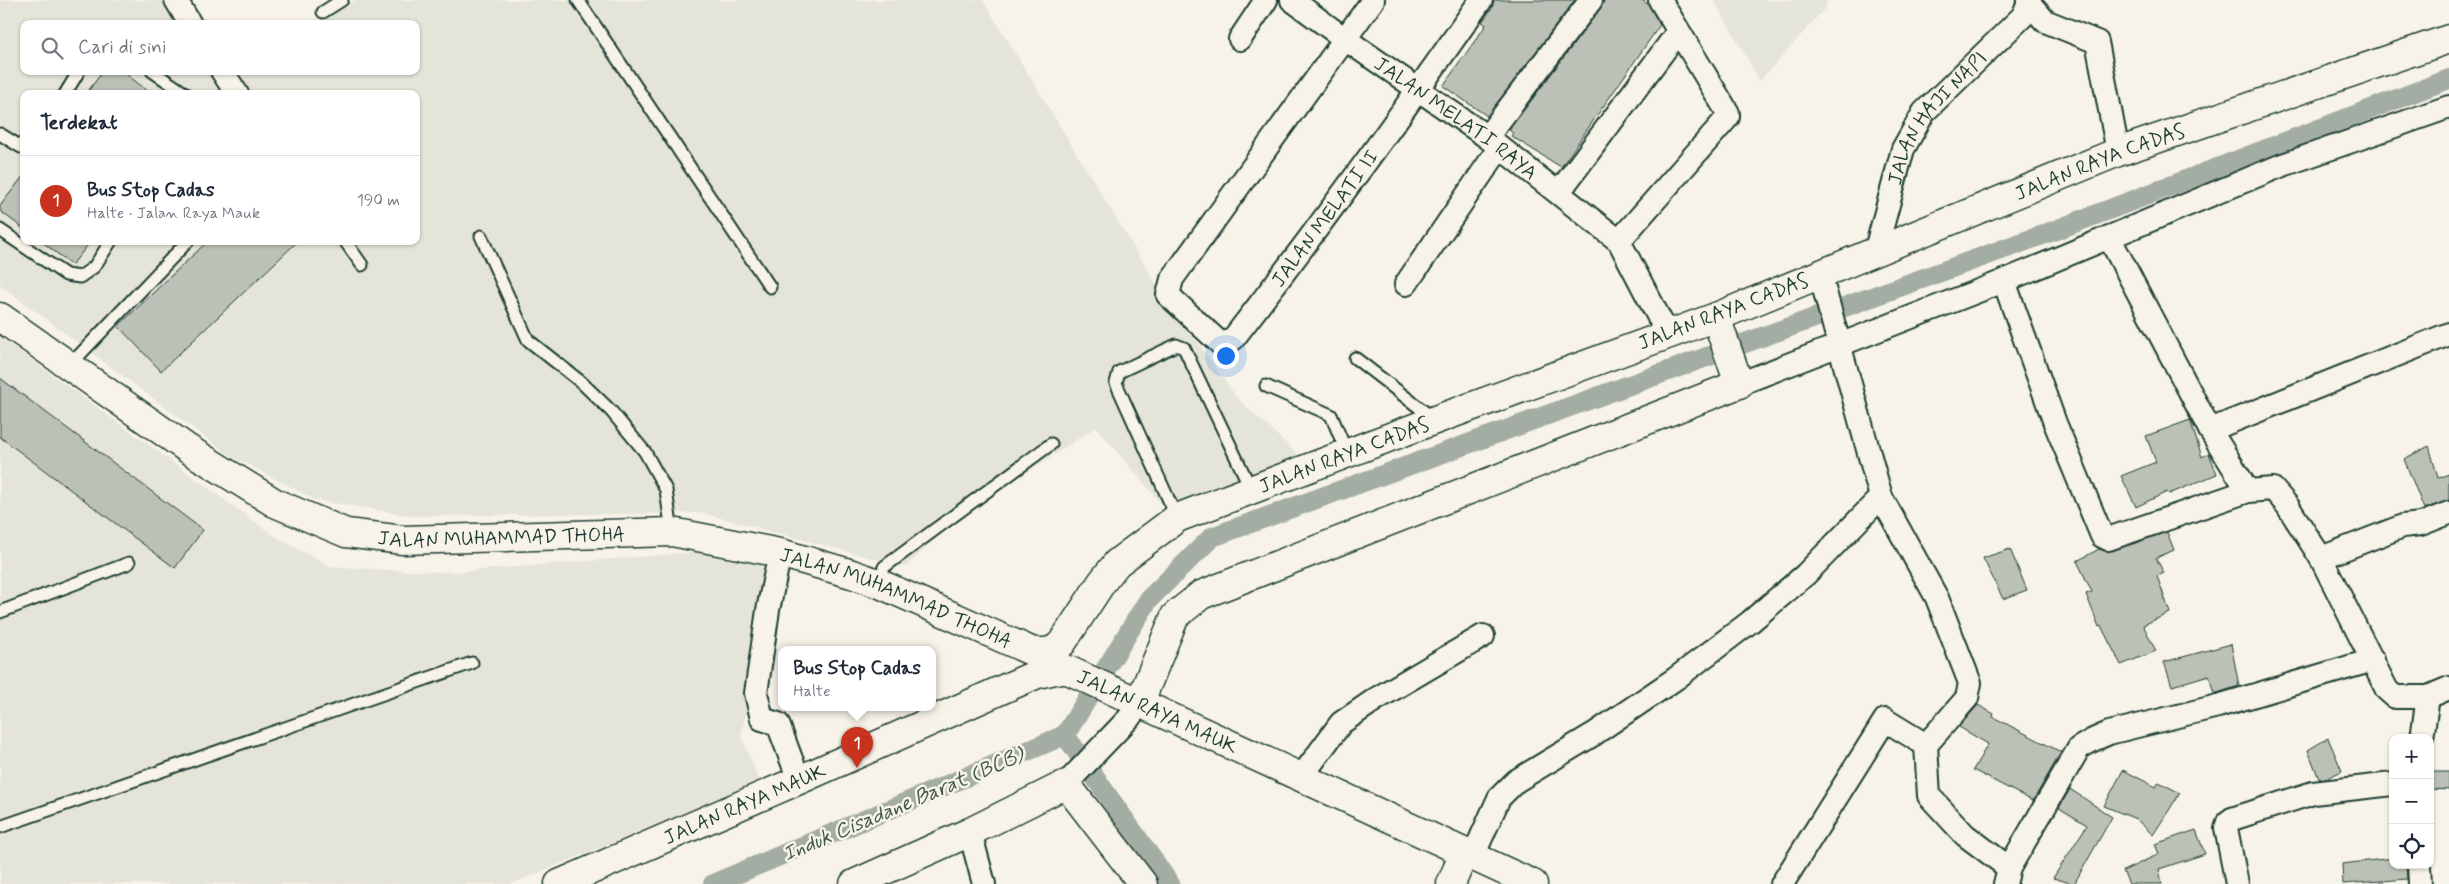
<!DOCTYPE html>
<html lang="id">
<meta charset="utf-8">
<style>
body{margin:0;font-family:Mynerve,sans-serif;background:#f2f2f3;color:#1f2937}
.controls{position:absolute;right:15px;bottom:15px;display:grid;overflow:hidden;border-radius:10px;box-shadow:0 1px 4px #0004}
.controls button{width:45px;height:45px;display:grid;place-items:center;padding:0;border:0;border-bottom:1px solid #e0e1e3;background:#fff;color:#1f2937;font:25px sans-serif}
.you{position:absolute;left:1225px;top:355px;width:18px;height:18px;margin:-12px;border:4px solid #fff;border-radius:50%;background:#1a73e8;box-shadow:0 0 0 8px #1a73e833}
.badge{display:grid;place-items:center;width:32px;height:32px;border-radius:50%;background:#c8321e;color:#fff;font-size:16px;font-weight:700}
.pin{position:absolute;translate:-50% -41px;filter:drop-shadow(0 1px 2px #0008)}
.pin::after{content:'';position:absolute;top:26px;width:18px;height:15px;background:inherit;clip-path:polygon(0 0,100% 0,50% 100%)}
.popup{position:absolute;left:778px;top:646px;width:158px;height:65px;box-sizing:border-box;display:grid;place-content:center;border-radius:10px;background:#fff;filter:drop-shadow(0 1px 4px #0005);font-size:16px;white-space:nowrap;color:#747a83}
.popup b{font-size:19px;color:#1f2937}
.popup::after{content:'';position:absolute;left:50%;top:100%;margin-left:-10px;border:10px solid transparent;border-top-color:#fff}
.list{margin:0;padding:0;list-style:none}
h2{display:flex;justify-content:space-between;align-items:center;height:65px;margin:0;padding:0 20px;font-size:21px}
h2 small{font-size:16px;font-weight:400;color:#747a83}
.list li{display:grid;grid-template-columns:32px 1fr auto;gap:15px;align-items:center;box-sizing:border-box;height:90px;padding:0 20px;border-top:1px solid #e0e1e3}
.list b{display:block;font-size:19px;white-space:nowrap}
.list p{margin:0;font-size:16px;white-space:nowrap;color:#747a83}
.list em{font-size:16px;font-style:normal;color:#747a83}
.icon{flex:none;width:28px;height:28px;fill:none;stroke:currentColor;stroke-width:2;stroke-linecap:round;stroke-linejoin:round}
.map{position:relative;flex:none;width:2449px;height:884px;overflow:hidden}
.search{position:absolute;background:#fff;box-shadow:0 1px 4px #0004;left:20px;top:20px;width:400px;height:55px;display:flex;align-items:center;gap:12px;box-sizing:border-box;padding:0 18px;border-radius:10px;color:#747a83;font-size:19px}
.panel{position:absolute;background:#fff;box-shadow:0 1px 4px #0004;left:20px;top:90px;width:400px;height:155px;border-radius:10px}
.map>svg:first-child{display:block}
</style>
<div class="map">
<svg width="2449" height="884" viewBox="0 0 2449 884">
<rect width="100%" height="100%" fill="#f7f3e8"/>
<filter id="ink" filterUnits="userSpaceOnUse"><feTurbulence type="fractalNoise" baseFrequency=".02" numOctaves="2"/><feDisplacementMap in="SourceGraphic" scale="10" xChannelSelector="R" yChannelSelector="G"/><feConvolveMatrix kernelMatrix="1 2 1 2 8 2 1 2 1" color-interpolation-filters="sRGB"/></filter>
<g filter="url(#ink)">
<g fill="#e5e4d9" fill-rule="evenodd">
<path d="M 0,0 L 172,0 L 185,24 L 24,24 L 24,71 L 212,71 L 220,85 L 242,71 L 416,71 L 416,24 L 318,24 L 355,0 L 983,0 L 1160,290 L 1238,399 L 1319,474 L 1180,526 L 1096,427 L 962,515 L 905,567 L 702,513 L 412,516 L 316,500 L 231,456 L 0,285 ZM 24,94 L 416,94 L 416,241 L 24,241 Z"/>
<polygon points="1714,0 1827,0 1826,7 1760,81"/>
<polygon points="0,337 273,535 328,566 405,571 456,572 696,552 774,567 741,736 760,782 511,884 0,884"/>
</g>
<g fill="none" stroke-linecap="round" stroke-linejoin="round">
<g stroke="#a4ada3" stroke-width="20">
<polyline points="1065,735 1149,599 1212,537 2056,230 2449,79"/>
<polyline points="1065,735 1170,884"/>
<polyline points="713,884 1065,735"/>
</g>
</g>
<g fill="#bbc1b6" stroke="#1f3d34">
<polygon points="1494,0 1575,0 1487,116 1443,86 1486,25 1482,22 1492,8"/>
<polygon points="1604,0 1642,0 1648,4 1660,25 1561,167 1511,136 1513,133 1509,130 1601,8"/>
<polygon points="103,71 122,71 152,94 86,94"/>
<polygon points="24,175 24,229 0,211 0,206"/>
<polygon points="41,241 91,241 72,265"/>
<polygon points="208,241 298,241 161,371 118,326"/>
<polygon points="0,378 203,530 175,568 0,437"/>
<polygon points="2190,420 2202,457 2209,453 2217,474 2169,494 2167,492 2136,507 2121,476 2156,462 2146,436"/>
<polygon points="2429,446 2438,478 2449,474 2449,500 2424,509 2404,459"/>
<polygon points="2167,532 2174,550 2156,558 2164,573 2157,576 2170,613 2143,625 2156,651 2121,665 2101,626 2099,627 2086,594 2092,592 2077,561 2099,549 2112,551"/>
<polygon points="2010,549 2027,590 2003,599 1983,558"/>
<polygon points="2231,644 2239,686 2214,694 2209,675 2172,686 2164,662"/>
<polygon points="1978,705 1994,714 1993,717 2061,752 2033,801 1973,770 1988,744 1959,727"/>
<polygon points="2328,738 2342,771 2327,778 2319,779 2308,750"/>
<polygon points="2123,770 2156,787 2159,782 2180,793 2153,835 2136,819 2104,806"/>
<polygon points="2430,772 2449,772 2449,790 2430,789"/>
<polygon points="2070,789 2112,817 2074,884 2053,878 2087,825 2059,808"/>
<polygon points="2196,830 2205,854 2159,869 2162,884 2129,884 2123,871 2159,854 2155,844"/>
<polygon points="2393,858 2393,865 2406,865 2407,879 2343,884 2342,864"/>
</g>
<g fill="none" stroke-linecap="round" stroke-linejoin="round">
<g stroke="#1f3d34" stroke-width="15">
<g id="service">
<polyline points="578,0 770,287"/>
<polyline points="323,12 342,0"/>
<polyline points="152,71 186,94"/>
<polyline points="65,94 79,71"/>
<polyline points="0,134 21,147 24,146"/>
<polyline points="0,230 66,275 80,277 94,267 111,241"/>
<polyline points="481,236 528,340 581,382 611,411 645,452 666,490 672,532"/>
<polyline points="345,241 362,265"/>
<polyline points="1355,358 1434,419"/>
<polyline points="69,366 188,241"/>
<polyline points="1266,386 1331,415 1347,453"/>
<polyline points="1177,518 1116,383 1119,372 1176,345 1184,348 1251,489"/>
<polyline points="880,584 884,567 1051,444"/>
<polyline points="0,612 129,563"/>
<polyline points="0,827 472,663"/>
</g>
</g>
<g stroke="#1f3d34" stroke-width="26">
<g id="minor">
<polyline points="176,0 190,24"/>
<path id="s1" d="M 1292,0 L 1345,39 L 1487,137 L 1619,241 L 1667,333"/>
<path id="s2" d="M 1373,0 L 1172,279 L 1168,295 L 1222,345 L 1233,339 C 1319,228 1401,115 1481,0"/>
<polyline points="2029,3 2045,21 2097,42 2118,152"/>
<polyline points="1240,39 1266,0"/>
<polyline points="222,71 237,94"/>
<polyline points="1487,137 1591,0"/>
<polyline points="1559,192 1678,32"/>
<polyline points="2109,237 2210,430 2248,491"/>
<polyline points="1619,241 1728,117 1728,113 1660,0"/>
<path id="s3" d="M 1875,253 L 1903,149 L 1924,112 L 2023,16 L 2030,0"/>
<polyline points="2004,281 2055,423 2102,536 2108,539 2248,491 2273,489 2287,505 2321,558 2387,690 2395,697 2428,697 2449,688"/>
<polyline points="1406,284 1500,147"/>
<polyline points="1739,384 2004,281 2280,166 2449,107"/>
<polyline points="2210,430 2449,334"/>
<polyline points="780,553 768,610 756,693 762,719 778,724 799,780"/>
<polyline points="2321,558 2403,526 2421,524 2449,513"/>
<polyline points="2422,738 2428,697"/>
<polyline points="1926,745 1929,796 1965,835 2009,868"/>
<polyline points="1302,776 1341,723 1376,699 1483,636"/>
<polyline points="1066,784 1129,718 1139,704"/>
<polyline points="970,832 984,884"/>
<polyline points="1473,856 1499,798 1516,781 1594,734 1675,679 1750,622 1805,575 1881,497"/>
<polyline points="2419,865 2420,884"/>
<polyline points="1782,884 1885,720 1926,745 1967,698 1970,683 1937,598 1881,497 1820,274"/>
<polyline points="2005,884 2009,868 2079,748 2093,740 2109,733 2218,706 2373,660"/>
<polyline points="2237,884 2226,828 2228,822 2232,819 2313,793 2393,784"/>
</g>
</g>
<g stroke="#1f3d34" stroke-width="31">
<g id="tertiary">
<path id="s4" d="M 1716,317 L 2118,152 L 2449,39"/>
<polyline points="854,884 970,832 1066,784 1143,884"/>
<polyline points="1451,884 1464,853"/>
</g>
</g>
<g stroke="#1f3d34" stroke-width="31">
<g id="primary">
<path id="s5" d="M 0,317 L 188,449 L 275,503 L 346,533 L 403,540 L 672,532 L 780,553 L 852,574 L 880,584 L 1031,651 C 1044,653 1053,653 1062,643 L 1102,582 L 1117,563 L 1177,518 L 1435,420 L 1716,317 L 1739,384 L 1201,595 L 1175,616 L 1139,704"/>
<path id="s6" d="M 559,884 L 799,780 L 1037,674 L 1055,670 L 1068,670 L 1533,884"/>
</g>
</g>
<use href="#service" stroke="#f7f3e8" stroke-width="11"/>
<use href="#minor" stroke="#f7f3e8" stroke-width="22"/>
<use href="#tertiary" stroke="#f7f3e8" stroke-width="28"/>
<use href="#primary" stroke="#f7f3e8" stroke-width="28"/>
</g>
</g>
<g text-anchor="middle" stroke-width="5" stroke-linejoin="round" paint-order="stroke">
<g font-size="20" fill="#1f3d34" stroke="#f7f3e8">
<text dy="7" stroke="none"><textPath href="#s1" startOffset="202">JALAN MELATI RAYA</textPath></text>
<text dy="7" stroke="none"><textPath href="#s3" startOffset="152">JALAN HAJI NAPI</textPath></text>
<text dy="7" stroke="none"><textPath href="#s4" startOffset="414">JALAN RAYA CADAS</textPath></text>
<text dy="7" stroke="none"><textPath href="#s2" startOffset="598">JALAN MELATI II</textPath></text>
<text transform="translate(1723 311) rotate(-21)" y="7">JALAN RAYA CADAS</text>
<text dy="7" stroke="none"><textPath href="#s5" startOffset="1500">JALAN RAYA CADAS</textPath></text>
<text dy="7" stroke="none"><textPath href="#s5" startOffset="565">JALAN MUHAMMAD THOHA</textPath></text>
<text dy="7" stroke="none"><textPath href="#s5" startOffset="970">JALAN MUHAMMAD THOHA</textPath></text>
<text dy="7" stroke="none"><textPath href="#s6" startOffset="652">JALAN RAYA MAUK</textPath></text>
<text dy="7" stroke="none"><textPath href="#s6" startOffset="202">JALAN RAYA MAUK</textPath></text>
</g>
<g font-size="21" font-style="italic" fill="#405950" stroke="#f7f3e8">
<text transform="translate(903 804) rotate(-23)" y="7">Induk Cisadane Barat (BCB)</text>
</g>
</g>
</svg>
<div class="controls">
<button>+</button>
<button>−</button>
<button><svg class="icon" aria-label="locate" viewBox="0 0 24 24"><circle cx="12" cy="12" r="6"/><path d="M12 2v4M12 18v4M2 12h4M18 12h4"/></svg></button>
</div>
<div class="you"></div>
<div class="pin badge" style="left:857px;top:768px">1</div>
<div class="popup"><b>Bus Stop Cadas</b>Halte</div>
<div class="search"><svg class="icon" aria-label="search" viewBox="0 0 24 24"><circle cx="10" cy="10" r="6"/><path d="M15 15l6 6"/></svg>Cari di sini</div>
<section class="panel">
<h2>Terdekat<small></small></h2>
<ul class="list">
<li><span class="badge">1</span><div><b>Bus Stop Cadas</b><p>Halte · Jalan Raya Mauk</p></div><em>190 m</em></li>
</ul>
</section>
</div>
